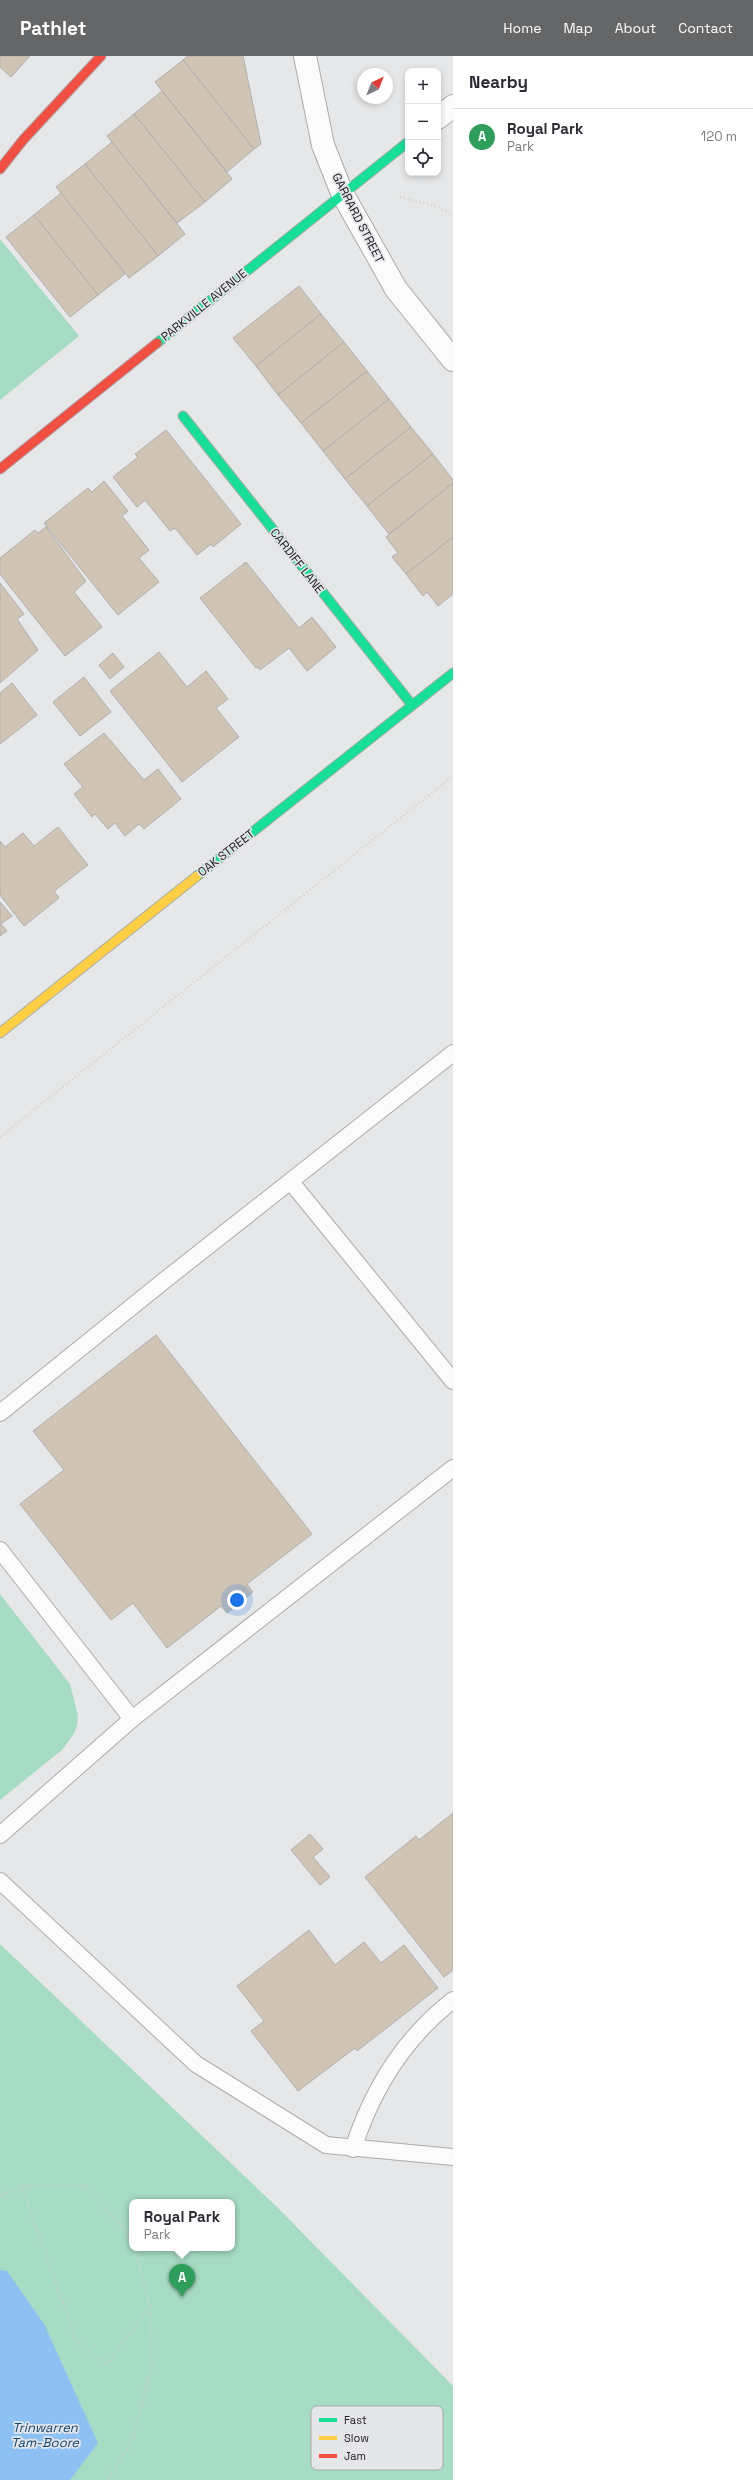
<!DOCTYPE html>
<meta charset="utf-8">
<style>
body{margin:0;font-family:"Space Grotesk",sans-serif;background:#f7f7f7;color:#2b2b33}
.controls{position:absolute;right:12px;top:12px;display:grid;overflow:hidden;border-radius:8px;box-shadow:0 2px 6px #0003}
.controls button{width:36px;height:36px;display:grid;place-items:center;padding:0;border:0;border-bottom:1px solid #e1e1e2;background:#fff;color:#2b2b33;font:20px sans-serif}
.compass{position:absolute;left:357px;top:12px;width:36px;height:36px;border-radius:50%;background:#fff;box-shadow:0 2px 6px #0003;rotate:43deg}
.you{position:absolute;left:237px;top:1544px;width:14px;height:14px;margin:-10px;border:3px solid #fff;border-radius:50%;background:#1a73e8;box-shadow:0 0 0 6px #1a73e833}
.badge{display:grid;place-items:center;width:26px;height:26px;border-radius:50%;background:#656667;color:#fff;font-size:13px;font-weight:700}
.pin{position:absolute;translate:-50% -33px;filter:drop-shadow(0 1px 2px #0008)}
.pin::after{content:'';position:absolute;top:21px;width:14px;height:12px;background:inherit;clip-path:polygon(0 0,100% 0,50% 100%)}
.popup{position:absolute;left:129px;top:2143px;width:106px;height:52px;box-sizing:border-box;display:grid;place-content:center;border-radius:8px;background:#fff;filter:drop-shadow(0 1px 3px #0005);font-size:13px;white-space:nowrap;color:#7c7c81}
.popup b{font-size:15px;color:#2b2b33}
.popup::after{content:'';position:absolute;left:50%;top:100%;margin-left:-8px;border:8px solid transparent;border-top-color:#fff}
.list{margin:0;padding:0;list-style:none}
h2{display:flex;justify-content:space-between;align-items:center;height:52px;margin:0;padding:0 16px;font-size:17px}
h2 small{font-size:13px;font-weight:400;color:#7c7c81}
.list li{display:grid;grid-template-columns:26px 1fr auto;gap:12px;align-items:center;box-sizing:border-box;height:56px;padding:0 16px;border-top:1px solid #e1e1e2}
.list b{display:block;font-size:15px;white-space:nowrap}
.list p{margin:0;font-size:13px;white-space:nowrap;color:#7c7c81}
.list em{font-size:13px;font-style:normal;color:#7c7c81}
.icon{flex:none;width:22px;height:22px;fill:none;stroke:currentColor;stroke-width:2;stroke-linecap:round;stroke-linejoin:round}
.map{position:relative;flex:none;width:453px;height:2424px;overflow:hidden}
header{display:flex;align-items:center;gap:24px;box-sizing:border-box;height:56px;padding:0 20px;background:#656667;color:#fff}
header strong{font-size:19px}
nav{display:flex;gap:22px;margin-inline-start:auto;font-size:14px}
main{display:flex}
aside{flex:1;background:#fff}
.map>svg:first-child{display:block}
</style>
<header>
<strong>Pathlet</strong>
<nav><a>Home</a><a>Map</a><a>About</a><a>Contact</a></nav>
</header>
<main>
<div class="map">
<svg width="453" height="2424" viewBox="0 0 453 2424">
<rect width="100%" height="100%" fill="#e6e7e8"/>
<g fill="#a6dcc4" fill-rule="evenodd">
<polygon points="0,183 79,280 0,344"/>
<polygon points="0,1538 70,1628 78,1660 77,1670 73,1679 62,1694 0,1744"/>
<path d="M 0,1888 L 277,2151 L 453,2330 L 453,2424 L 0,2424 ZM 132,2146 L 232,2146 L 232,2192 L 132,2192 Z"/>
</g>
<polygon fill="#8ec1f3" points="0,2214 7,2215 44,2268 98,2387 70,2424 0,2424"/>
<g fill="#d0c4b4" stroke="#afafaf">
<polygon points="0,0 30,0 11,21 0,11"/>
<polygon points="188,0 243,0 261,88 254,93 183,4"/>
<polygon points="183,4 254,93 227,116 155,26"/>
<polygon points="162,35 232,123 205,146 134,58"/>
<polygon points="134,58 205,146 177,167 107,80"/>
<polygon points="112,86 185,178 158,200 85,108"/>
<polygon points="85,108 158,200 129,222 56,131"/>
<polygon points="61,137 125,218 98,239 34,159"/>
<polygon points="34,159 98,239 70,261 6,181"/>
<polygon points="299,230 321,258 256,310 233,282"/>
<polygon points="321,258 344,286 278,339 256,310"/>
<polygon points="344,286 367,315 301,367 278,339"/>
<polygon points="367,315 389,343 323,395 301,367"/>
<polygon points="389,343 411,371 345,423 323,395"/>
<polygon points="411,371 433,398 367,450 345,423"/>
<polygon points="166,374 241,468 213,491 211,488 197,499 175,472 170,475 145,444 137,451 113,421 138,401 135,398"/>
<polygon points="433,398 453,424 453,427 389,478 367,450"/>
<polygon points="104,425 128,455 122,460 149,494 139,502 159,526 118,559 44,467 88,432 92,436"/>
<polygon points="453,427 453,481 406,518 392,501 398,497 386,481"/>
<polygon points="46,471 86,525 74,536 102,571 65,600 0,518 0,502 35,474 38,477"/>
<polygon points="453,481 453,538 438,550 427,536 423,540 406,518"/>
<polygon points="246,506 299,572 312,561 336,591 307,615 289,592 260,614 258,611 256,612 200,542"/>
<polygon points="0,527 24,558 17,563 38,594 0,627"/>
<polygon points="159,596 187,631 206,615 228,643 216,652 239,681 182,726 110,635"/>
<polygon points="113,597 124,611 110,623 99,609"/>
<polygon points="84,621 111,656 80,680 53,646"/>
<polygon points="12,627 37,659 0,688 0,637"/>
<polygon points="104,677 144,724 158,713 181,743 144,773 139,768 125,780 115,767 108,773 95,758 92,761 74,738 83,731 64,708"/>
<polygon points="58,771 88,809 54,835 59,842 24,870 0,839 0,785 5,791 23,777 34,790"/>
<polygon points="0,846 12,860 1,868 7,875 0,880"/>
<polygon points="156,1279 312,1478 247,1528 253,1536 227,1557 221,1550 167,1592 133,1547 111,1564 20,1448 64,1414 33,1375"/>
<polygon points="453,1757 453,1914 444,1921 365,1821 416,1780 419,1784"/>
<polygon points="310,1778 323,1793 313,1801 330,1821 320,1829 291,1794"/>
<polygon points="309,1874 335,1909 364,1886 381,1907 404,1889 438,1932 357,1995 355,1992 298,2035 251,1975 264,1965 237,1930"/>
</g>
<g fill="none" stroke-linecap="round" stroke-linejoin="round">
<g stroke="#aaabac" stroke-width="18">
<g id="lane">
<polyline points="291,1126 453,1325"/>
<polyline points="0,1357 165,1224 453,997"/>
<polyline points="0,1494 132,1663"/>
<polyline points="0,1779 132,1663 453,1412"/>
<polyline points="0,1825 196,2008 326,2089 453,2101"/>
<path d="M 353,2093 C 372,2034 404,1982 453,1944"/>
</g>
</g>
<g stroke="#aaabac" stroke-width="24">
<g id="street">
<polyline points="305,0 323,89 342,137 396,233 453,304"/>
<polyline points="438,62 453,50"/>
</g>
</g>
<g stroke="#aaabac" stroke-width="11">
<g id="fast">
<polyline points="157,287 408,86"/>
<polyline points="183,360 412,649"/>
<polyline points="197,820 453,617"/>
</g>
</g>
<g stroke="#aaabac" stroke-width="11">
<polyline id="slow" points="0,977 197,820"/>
</g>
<g stroke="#aaabac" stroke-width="11">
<g id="jam">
<polyline points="0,113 23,84 101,0"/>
<polyline points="0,413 157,287"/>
</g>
</g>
<g stroke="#d0d1d1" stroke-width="2.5" stroke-dasharray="1 3" stroke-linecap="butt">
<polyline points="400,141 435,150 453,159"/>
<polyline points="0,1081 453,720"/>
<polyline points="22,2130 76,2285 106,2309 150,2250"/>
<polyline points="0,2140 22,2130 85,2130 132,2182"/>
<polyline points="108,2424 133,2383 152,2309 150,2250 135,2192"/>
</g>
<use href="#lane" stroke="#fbfbfc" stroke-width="16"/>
<use href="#street" stroke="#fbfbfc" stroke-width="22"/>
<use href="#fast" stroke="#16e098" stroke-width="9"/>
<use href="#slow" stroke="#ffcf43" stroke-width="9"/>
<use href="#jam" stroke="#f24e42" stroke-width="9"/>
</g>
<g text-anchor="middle" stroke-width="3.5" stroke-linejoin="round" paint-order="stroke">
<g font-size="12" fill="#202122" stroke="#e5e6e9">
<text transform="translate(358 162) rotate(63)" y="4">GARRARD STREET</text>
<text transform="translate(204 249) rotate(-39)" y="4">PARKVILLE AVENUE</text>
<text transform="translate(297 505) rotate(52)" y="4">CARDIFF LANE</text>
<text transform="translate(226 797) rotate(-38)" y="4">OAK STREET</text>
</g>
<g font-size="13" font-style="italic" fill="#0f4370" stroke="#e5e6e9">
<text x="45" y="2376">Trinwarren<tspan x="45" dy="15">Tam-Boore</tspan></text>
</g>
</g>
<rect x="311" y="2350" width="132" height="64" rx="6" fill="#e5e6e9" stroke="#aaabad" stroke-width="1"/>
<rect x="319" y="2362" width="18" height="4" fill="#16e098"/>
<rect x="319" y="2380" width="18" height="4" fill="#ffcf43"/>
<rect x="319" y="2398" width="18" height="4" fill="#f24e42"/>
<g font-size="11" fill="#202122">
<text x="344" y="2368">Fast</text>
<text x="344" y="2386">Slow</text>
<text x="344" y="2404">Jam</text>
</g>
</svg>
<div class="controls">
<button>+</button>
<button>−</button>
<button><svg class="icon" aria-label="locate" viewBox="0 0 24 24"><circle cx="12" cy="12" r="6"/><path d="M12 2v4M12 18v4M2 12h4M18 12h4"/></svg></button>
</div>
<svg class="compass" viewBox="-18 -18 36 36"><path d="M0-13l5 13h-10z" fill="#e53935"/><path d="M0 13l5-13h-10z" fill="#7c7c81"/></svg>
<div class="you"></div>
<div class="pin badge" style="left:182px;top:2241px;background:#2e9e5b">A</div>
<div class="popup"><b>Royal Park</b>Park</div>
</div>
<aside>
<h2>Nearby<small></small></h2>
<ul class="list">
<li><span class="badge" style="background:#2e9e5b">A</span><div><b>Royal Park</b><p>Park</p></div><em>120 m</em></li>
</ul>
</aside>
</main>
